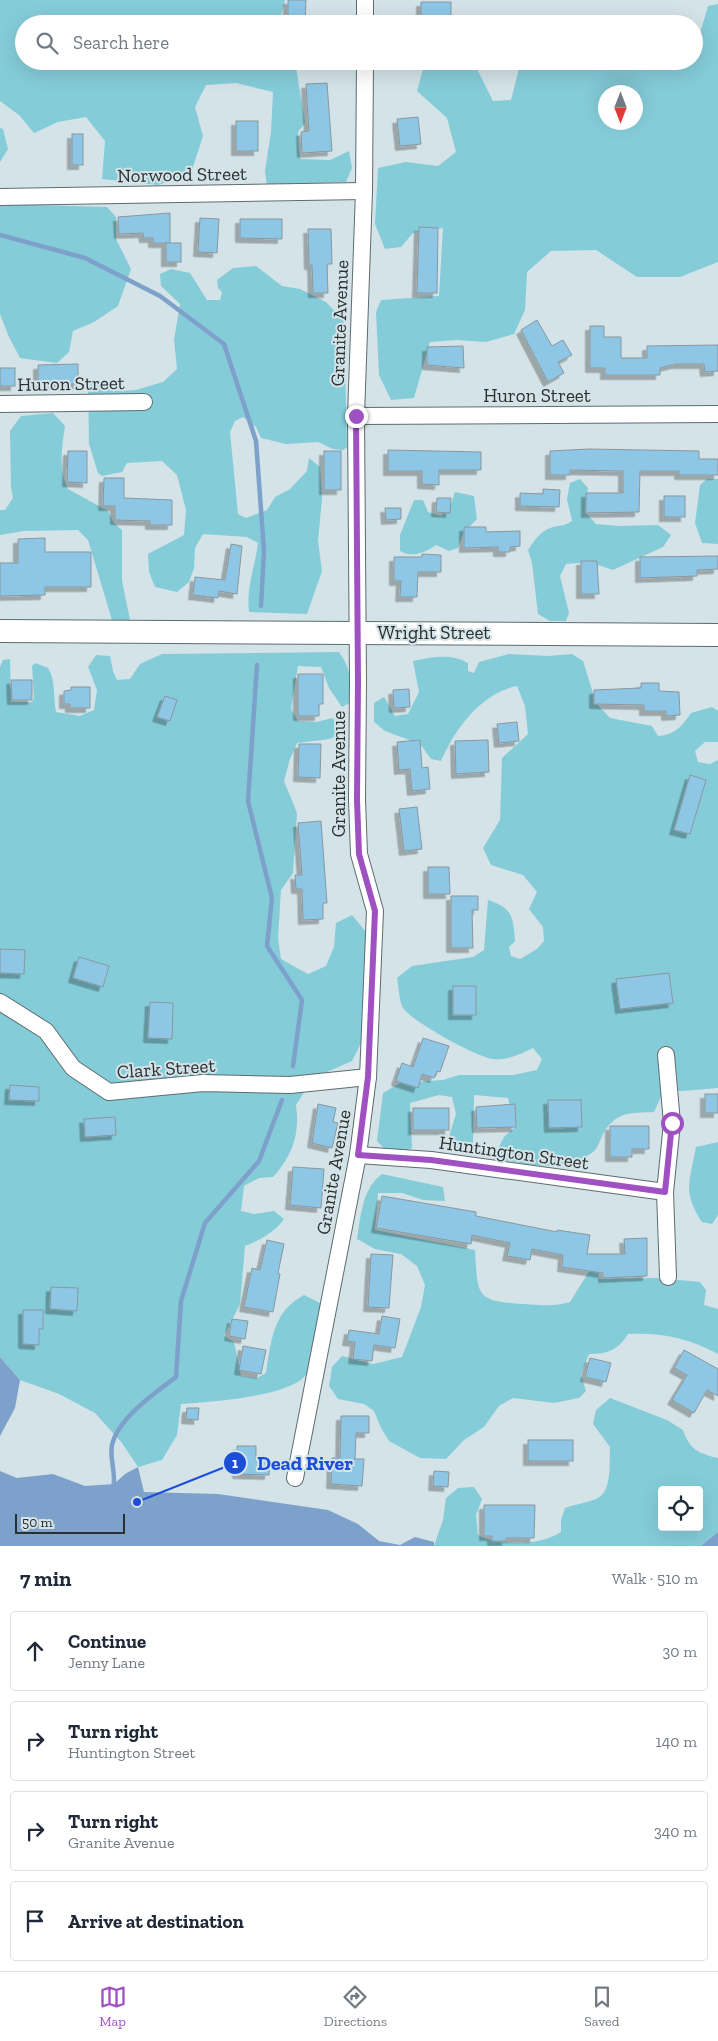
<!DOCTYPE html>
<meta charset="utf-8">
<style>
body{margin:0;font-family:"Zilla Slab",serif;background:#f6f6f7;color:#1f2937}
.controls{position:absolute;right:15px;bottom:15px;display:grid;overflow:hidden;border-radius:5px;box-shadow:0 5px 20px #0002}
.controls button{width:45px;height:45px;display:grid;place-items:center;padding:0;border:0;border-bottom:1px solid #e0e1e3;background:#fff;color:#1f2937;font:25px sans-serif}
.compass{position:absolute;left:598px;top:85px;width:45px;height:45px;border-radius:50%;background:#fff;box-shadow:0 5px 20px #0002;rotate:180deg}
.scale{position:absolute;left:15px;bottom:12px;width:110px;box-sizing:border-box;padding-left:5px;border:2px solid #2a3031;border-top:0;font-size:14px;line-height:18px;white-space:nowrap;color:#2a3031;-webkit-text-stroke:4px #d3e3e7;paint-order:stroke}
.stop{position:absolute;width:15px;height:15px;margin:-11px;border:4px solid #9f51c2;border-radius:50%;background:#fff}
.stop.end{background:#9f51c2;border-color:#fff;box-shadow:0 1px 5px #0008}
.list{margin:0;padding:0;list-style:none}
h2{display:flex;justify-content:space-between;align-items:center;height:65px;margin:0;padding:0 20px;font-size:21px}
h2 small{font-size:16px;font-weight:400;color:#747a83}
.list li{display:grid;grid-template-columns:32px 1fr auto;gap:15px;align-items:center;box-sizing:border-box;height:80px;margin:0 10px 10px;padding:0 10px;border:1px solid #e0e1e3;border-radius:5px}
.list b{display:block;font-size:19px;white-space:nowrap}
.list p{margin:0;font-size:16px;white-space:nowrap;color:#747a83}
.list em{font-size:16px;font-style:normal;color:#747a83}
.icon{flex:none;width:28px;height:28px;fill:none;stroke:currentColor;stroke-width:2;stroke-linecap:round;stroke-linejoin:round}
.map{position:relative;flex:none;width:718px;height:1546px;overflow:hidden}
.search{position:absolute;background:#fff;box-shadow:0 5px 20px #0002;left:15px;right:15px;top:15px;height:55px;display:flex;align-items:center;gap:12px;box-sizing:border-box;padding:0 18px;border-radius:28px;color:#747a83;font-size:19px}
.sheet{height:425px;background:#fff}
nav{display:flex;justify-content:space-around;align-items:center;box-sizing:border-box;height:70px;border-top:1px solid #e0e1e3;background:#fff;font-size:14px;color:#747a83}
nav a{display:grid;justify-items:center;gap:2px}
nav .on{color:#9f51c2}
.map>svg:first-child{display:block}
</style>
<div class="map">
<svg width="718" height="1546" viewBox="0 0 718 1546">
<defs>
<filter id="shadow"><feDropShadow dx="-4.5" dy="4.5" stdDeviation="0" flood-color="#0004"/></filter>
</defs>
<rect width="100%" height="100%" fill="#d3e3e7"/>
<g fill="#85ccd9" fill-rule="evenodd">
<polygon points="0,0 285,0 279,24 24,24 24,61 295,61 305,123 298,132 300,159 330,160 349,151 352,168 346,182 298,184 291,189 267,186 265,171 271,132 273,92 236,83 206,85 195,107 203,136 191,173 158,185 102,179 105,141 86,117 58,122 34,133 19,115 0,101"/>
<path d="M 718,4 L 718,262 L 680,277 L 637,277 L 596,250 L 551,251 L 527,272 L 525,310 L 514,334 L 486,342 L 457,340 L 430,342 L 414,398 L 391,400 L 379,375 L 376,312 L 381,300 L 439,296 L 443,228 L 413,233 L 401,247 L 385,249 L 375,224 L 378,168 L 406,162 L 438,166 L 456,152 L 447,118 L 417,91 L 425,62 L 473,61 L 493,101 L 511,100 L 521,61 L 562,61 L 573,66 L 687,66 L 690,61 L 694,61 L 694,54 L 708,6 ZM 606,92 L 636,92 L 636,122 L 606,122 Z"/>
<polygon points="0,128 3,129 8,149 0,162"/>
<polygon points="0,204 107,207 116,217 116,239 131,269 118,306 94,322 73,331 69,352 57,363 20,358 9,337 0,314"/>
<path d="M 256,266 L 282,286 L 300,289 L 326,302 L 344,321 L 347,447 L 343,450 L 333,449 L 318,442 L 286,444 L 261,438 L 256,427 L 243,417 L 235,421 L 230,432 L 238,514 L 246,518 L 267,510 L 275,497 L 290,489 L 307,471 L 309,458 L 320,467 L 322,499 L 318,541 L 322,571 L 307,614 L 249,612 C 246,588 255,567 258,543 L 247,537 L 203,534 L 195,548 L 194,568 L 189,582 L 177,592 L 155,587 L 149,572 L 148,554 L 184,535 L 186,510 L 177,475 L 162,461 L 127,463 L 122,472 L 102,476 L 98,473 L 89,444 L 88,382 L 94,380 L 118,391 L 136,390 L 163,382 L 177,369 L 174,340 L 180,304 L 161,286 L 160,274 L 171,269 L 190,273 L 207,300 L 220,300 L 222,292 L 218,288 L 217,280 L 233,268 Z"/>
<path d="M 53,413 L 65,426 C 62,446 58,470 68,489 L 108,511 L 114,523 L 122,530 L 122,581 L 130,620 L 112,620 L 88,540 L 78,530 L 24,531 L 0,535 L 0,510 L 5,510 L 13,498 L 11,488 L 10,431 L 21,416 Z"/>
<path d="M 580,479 L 588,488 L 585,512 L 596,524 L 618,526 L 658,525 L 671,535 L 663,547 L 613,570 L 589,562 L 566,564 L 560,576 L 569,613 L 566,621 L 550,621 L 538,614 L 532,563 L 528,550 C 535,540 541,530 553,527 C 560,525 566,526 572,521 L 567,499 L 570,483 Z"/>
<polygon points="707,479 718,479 718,544 702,543 695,523 700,485"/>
<path d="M 455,492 L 474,496 L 477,519 L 464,532 L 458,548 L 449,551 L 436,545 C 424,553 413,558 400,551 L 400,535 L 414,500 L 423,500 L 428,512 L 441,516 L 450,507 Z"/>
<path d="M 339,652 C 351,668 351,682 351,702 L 342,707 L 329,688 L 321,667 L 298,666 L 291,709 L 298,721 L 316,722 L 333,718 L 340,733 L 330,739 L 297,743 L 290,759 L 284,781 L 297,813 L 293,873 L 281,890 L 278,938 L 281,959 L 308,974 L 326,966 L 334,947 L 336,923 L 352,915 L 366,932 L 362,1041 L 352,1061 L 313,1078 L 296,1105 C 300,1134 293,1155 273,1177 L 259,1178 L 244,1186 L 241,1211 L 254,1214 L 274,1211 L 284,1219 C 275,1232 260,1240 245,1246 L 240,1304 L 224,1336 L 234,1342 L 241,1376 L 257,1378 L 266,1373 C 271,1341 273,1311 304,1295 L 320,1303 C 321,1322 318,1364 304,1377 C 285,1397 209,1402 181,1404 L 177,1435 L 162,1460 L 138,1467 L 122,1443 L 95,1413 L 59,1394 L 20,1380 L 0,1357 L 0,667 L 3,660 L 10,659 L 11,702 L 32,702 L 34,698 L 32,666 L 35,663 L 48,668 C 56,681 53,697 56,712 L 80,716 L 94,710 L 97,690 L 88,667 L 96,655 L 110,656 L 113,671 L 117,680 L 130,679 L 140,664 L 162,654 Z"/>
<path d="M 509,654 L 549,656 L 572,654 L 583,661 L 596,703 L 610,718 L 652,726 L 658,736 C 675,735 682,726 691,713 L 712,707 L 718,711 L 718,742 L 705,742 L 695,751 L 698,762 L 710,764 L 718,760 L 718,1088 L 682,1091 L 664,1090 L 654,1112 C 630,1113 615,1111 602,1136 C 600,1141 597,1149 593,1152 C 567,1172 533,1166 504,1160 L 498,1149 L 504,1137 L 514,1128 L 508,1098 L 474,1095 L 473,1142 L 464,1152 L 450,1144 L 450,1133 L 456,1114 L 452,1097 L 439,1095 L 410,1103 L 412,1148 L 401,1152 L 386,1150 L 377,1141 L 383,1093 L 400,1083 L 443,1080 L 459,1075 L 513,1075 L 537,1070 L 542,1059 L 533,1048 C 521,1054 506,1061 493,1059 C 476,1057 413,1022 403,1008 C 399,1002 399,987 397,978 L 412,966 L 473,957 L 484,950 L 488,900 C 513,908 513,917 515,941 L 509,947 L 511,956 L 520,959 L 537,949 L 544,941 L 543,927 L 529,909 L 537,892 L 523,875 L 491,865 L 483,848 L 500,820 L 502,758 L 528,734 L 525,706 L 517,686 C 481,693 455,729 441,761 L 431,759 L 420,744 L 385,731 L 374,722 L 374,703 L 384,697 L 395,716 L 408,714 L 419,692 L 413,661 C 432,657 451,653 468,663 L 468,671 L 474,673 L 479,662 Z"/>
<path d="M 718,1142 L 718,1215 L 712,1224 L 702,1222 C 682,1192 690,1180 696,1147 Z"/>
<path d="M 382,1174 L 443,1187 L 445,1201 L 423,1200 L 402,1193 L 378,1193 L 375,1230 L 475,1250 C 478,1297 475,1301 524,1304 C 540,1305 554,1307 570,1302 L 593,1265 L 598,1270 L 599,1279 L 657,1278 L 700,1282 L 706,1290 L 704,1305 L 718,1309 L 718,1354 C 689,1338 661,1332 628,1334 C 618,1350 608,1354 589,1354 L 581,1375 L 586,1391 L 579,1398 L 554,1403 L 513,1398 L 499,1406 L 484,1427 L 464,1440 L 446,1459 L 420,1458 L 389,1441 L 381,1428 L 374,1411 L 364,1404 L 338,1399 L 329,1386 L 332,1367 L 342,1356 L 373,1364 L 402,1357 L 421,1307 L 425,1285 L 417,1266 L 401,1254 L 375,1249 L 357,1239 C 361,1215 362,1189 382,1174 Z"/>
<path d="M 610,1398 L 667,1420 L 683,1430 C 689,1449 699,1454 718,1458 L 718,1532 L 701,1546 L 434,1546 L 443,1520 L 446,1498 L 458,1488 L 474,1487 L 482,1499 L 476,1515 L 478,1535 C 498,1546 541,1546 561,1532 L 561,1520 L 565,1508 C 575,1504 587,1503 596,1499 C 613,1492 609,1462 610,1447 L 593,1424 L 596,1410 ZM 662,1490 L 699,1490 L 699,1527 L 662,1527 Z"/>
</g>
<g fill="#7da1cb">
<polygon points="0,1357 20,1380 15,1408 0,1436"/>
<polygon points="138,1467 144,1492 218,1494 328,1510 358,1524 379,1541 400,1545 415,1537 434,1542 434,1546 0,1546 0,1471 17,1478 53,1474 85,1486 114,1484 125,1474"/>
<polygon points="718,1532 718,1546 701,1546"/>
</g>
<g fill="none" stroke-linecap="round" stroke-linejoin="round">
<g stroke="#7da1cb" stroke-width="4.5">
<polyline points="0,235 85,258 160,296 224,344 256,441 264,551 261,606"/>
<polyline points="257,665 248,801 272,898 267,946 302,1000 293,1066"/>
<path d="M 113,1488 C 117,1475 109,1459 112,1445 C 118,1418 155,1393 176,1377 L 181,1301 L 205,1223 L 259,1161 L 282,1100"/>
</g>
</g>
<g fill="#8dc7e5" stroke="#8a979e" filter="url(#shadow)">
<polygon points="288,0 306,0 305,24 288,24"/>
<polygon points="421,2 451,2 451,22 421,24"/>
<polygon points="327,83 332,151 302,153 301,132 309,131 306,84"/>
<polygon points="418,117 421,144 400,146 397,119"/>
<rect x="236" y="121" width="22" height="30"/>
<rect x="72" y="134" width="11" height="31"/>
<polygon points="170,213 170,243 153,243 153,238 144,238 143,233 119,234 118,217"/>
<polygon points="200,218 219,219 217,253 198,252"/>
<polygon points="240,219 282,219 282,239 240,238"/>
<polygon points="419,227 438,228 437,293 417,293"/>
<polygon points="308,229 331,229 332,264 327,264 328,293 313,293 312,265 309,265"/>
<rect x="166" y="243" width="15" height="19"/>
<polygon points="537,320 552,346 563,340 572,355 558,362 564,373 548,382 521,330"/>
<polygon points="590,326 604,326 604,337 621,337 621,358 647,358 647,346 718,345 718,371 705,372 704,364 676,364 660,368 660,375 605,375 605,368 590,368"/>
<polygon points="463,346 464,368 427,365 427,347"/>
<polygon points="78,364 78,384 38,385 38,365"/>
<rect x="0" y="368" width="15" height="18"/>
<polygon points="589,449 699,451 699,459 718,459 718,475 679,475 679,471 640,471 639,512 586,513 586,493 623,493 623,471 570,470 570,475 550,475 550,451"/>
<polygon points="388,450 481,452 481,470 439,470 439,485 422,484 422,471 388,471"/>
<polygon points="68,451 87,451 87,483 67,482"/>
<rect x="324" y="451" width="17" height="39"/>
<polygon points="104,478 124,478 124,498 172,500 172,525 150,525 150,521 115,520 115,506 103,506"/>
<polygon points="543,489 560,490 559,507 520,506 520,493 543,494"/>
<rect x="664" y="496" width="21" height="21"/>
<polygon points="437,498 451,498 450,513 436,512"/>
<polygon points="385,508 401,508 401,519 386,520"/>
<polygon points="464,527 486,527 486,532 520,531 520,546 510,547 510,552 498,552 498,547 464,548"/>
<polygon points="45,538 45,552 91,552 91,587 45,587 45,595 0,596 0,563 18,563 18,539"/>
<polygon points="231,544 242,546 237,594 219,591 218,598 193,595 195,577 225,580"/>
<polygon points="422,554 441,555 441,572 418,572 417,597 400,597 401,581 394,581 394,557 422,557"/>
<polygon points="718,556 718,569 697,570 697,576 640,578 640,557"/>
<polygon points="581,561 597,561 599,594 581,594"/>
<polygon points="298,674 323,674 323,704 319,704 319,716 298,716"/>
<polygon points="11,680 32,680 32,700 12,700"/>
<polygon points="641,683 659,683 659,691 679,692 680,715 666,716 666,711 644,711 644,705 594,704 594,690 641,688"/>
<polygon points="71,687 90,687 90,708 70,708 70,704 64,704 64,691 71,690"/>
<polygon points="409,689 410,707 394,708 393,690"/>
<polygon points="165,696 177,700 170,721 157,717"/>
<polygon points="517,722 519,741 499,743 497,724"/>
<polygon points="420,740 422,768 428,767 430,789 412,791 410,769 399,770 397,742"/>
<polygon points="488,740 489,772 456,774 455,741"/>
<polygon points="299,744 321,744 320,778 298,777"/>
<polygon points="690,775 706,780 690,834 674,830"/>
<polygon points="417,807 422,849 404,851 399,809"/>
<polygon points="321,821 327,903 323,903 323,919 303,920 302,889 296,889 295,875 302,875 298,823"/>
<polygon points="428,867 449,867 450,894 428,894"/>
<polygon points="451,896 478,896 478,910 472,910 473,948 451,948"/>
<polygon points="0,949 25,950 24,974 0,973"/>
<polygon points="79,957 109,966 103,987 73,978"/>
<polygon points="669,973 673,1003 620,1009 616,979"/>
<rect x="453" y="986" width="23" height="29"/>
<polygon points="150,1002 173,1003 172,1039 148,1038"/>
<polygon points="423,1038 449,1046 440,1072 437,1071 434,1078 422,1074 418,1088 396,1081 402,1063 413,1067"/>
<polygon points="10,1085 39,1087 39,1101 9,1100"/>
<rect x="705" y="1094" width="13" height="19"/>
<polygon points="548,1100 581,1100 582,1127 549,1128"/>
<polygon points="318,1104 336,1108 333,1122 338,1123 332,1148 312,1143"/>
<polygon points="515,1104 516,1127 477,1128 476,1107"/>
<rect x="413" y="1108" width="36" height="22"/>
<polygon points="115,1117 116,1135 85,1137 84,1119"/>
<polygon points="610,1126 649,1126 649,1149 632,1149 632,1157 610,1157"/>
<polygon points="293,1167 324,1169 321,1208 290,1205"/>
<polygon points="382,1196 476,1212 476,1216 557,1232 557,1230 590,1235 587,1254 625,1254 624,1239 647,1238 647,1276 603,1278 603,1273 562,1267 563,1255 532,1249 530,1260 507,1256 510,1243 472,1235 471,1244 376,1228"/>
<polygon points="267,1240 284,1244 278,1273 280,1274 273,1312 244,1307 252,1268 260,1270"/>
<polygon points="371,1254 393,1255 389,1308 368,1307"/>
<polygon points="51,1287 78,1288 77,1311 50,1309"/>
<polygon points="23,1310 43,1310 43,1329 39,1329 39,1345 23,1344"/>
<polygon points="382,1316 400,1319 395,1348 374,1345 372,1361 353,1359 355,1342 347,1341 349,1330 379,1334"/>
<polygon points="232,1319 248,1321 245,1339 229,1336"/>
<polygon points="243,1346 266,1350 261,1374 239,1370"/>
<polygon points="684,1350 718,1369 718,1396 707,1390 694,1413 672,1400 687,1375 674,1368"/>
<polygon points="590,1358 611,1363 606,1382 585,1377"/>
<polygon points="187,1408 199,1408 198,1420 186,1419"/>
<polygon points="341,1416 369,1416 369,1433 356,1433 355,1459 364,1459 362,1486 331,1484 332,1458 340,1458"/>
<rect x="528" y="1440" width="45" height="21"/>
<polygon points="237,1446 256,1446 256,1460 270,1460 269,1475 237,1474"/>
<polygon points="434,1471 449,1472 448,1487 433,1486"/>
<polygon points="484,1505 535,1505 534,1538 506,1538 506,1541 492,1541 492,1536 484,1536"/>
</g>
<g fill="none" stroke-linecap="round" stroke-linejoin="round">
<g stroke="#5d6c6f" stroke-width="18">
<g id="street">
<polyline points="365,24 365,0"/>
<polyline points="0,197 364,191"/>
<polyline points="0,404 144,402"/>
<polyline points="356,416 718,414"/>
<polyline points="0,1002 46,1031 73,1068 109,1092 203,1083 290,1085 368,1077"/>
<polyline points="666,1055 672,1123 665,1192 668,1277"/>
<polyline points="358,1155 431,1160 665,1192"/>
<polyline points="295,1478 358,1155 368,1077 375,911 359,854 357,800 358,681 356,416 364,191 365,61"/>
</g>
</g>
<g stroke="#5d6c6f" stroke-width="24">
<polyline id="secondary" points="0,631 718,635"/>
</g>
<use href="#street" stroke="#fff" stroke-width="16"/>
<use href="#secondary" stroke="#fff" stroke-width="22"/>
</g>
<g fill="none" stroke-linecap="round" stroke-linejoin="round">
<polyline stroke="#9f51c2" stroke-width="6" points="356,416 358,681 357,800 359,854 375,911 368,1077 358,1155 431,1160 665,1192 672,1123"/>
</g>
<g text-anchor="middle" stroke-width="4" stroke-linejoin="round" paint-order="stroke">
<g font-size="19" fill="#2a3031" stroke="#d3e3e7">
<text transform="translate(182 174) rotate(-1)" y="7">Norwood Street</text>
<text transform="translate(339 323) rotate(-88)" y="7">Granite Avenue</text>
<text transform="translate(71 383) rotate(-1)" y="7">Huron Street</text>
<text x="537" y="402">Huron Street</text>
<text x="434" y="639">Wright Street</text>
<text transform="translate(338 774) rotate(-90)" y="7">Granite Avenue</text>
<text transform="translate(166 1068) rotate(-4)" y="7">Clark Street</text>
<text transform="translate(514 1152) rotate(8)" y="7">Huntington Street</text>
<text transform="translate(333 1172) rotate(-80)" y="7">Granite Avenue</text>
</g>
</g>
<path fill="none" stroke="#1d4ed8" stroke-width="2" d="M137 1502L235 1463"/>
<g fill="#1d4ed8" stroke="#d3e3e7" stroke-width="2">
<circle cx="137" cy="1502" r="5"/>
<circle cx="235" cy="1463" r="12"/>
</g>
<g font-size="15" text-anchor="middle" font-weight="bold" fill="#fff">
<text x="235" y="1468">1</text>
</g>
<g font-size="20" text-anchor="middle" font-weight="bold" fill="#1d4ed8" stroke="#d3e3e7" stroke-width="4" stroke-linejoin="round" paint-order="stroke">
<text x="305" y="1470">Dead River</text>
</g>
</svg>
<div class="controls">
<button><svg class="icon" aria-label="locate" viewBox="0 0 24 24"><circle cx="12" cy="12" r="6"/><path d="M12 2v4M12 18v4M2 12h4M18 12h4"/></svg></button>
</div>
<svg class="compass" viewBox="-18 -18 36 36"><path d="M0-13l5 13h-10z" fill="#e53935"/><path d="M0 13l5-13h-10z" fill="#747a83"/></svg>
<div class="scale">50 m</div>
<div class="stop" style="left:672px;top:1123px"></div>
<div class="stop end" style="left:356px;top:416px"></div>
<div class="search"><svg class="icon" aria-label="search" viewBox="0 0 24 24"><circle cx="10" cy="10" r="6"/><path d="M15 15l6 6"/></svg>Search here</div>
</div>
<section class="sheet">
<h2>7 min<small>Walk · 510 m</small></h2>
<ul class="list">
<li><svg class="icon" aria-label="ahead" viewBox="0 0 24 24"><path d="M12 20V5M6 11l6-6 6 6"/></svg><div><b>Continue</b><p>Jenny Lane</p></div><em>30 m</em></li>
<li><svg class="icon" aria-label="right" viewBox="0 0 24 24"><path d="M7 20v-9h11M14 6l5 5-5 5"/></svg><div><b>Turn right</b><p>Huntington Street</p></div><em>140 m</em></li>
<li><svg class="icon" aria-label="right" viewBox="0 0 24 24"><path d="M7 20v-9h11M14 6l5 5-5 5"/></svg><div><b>Turn right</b><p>Granite Avenue</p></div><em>340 m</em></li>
<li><svg class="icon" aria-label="arrive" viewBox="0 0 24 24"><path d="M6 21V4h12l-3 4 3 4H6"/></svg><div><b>Arrive at destination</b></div></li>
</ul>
</section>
<nav>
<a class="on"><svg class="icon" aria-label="map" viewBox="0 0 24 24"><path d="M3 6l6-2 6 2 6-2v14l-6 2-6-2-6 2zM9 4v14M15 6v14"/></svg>Map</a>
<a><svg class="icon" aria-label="directions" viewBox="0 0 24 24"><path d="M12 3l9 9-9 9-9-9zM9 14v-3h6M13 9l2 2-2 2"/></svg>Directions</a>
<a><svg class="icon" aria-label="saved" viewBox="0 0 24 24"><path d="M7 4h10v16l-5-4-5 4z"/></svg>Saved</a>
</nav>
